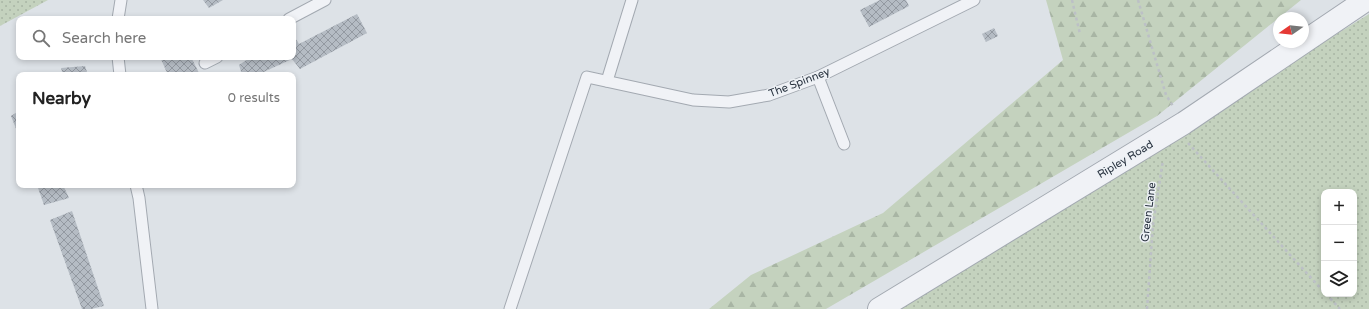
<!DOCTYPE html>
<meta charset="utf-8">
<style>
body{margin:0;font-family:"Varela Round",sans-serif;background:#f6f6f6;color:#222}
.controls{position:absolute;right:12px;bottom:12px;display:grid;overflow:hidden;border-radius:8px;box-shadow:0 2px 6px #0003}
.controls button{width:36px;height:36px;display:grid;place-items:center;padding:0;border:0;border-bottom:1px solid #e0e0e0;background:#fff;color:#222;font:20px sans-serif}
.compass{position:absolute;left:1273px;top:12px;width:36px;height:36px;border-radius:50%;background:#fff;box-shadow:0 2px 6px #0003;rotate:256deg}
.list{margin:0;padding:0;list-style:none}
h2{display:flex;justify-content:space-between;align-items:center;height:52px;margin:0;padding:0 16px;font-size:17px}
h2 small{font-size:13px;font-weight:400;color:#767676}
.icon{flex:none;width:22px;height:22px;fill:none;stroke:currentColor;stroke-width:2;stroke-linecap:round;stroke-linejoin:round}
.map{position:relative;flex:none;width:1369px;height:309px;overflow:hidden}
.search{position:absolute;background:#fff;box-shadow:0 2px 6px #0003;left:16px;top:16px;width:280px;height:44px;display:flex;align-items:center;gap:10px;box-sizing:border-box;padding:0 14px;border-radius:8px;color:#767676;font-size:15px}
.panel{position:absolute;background:#fff;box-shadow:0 2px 6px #0003;left:16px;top:72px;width:280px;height:116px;border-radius:8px}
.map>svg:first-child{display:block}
</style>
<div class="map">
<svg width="1369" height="309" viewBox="0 0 1369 309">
<defs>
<pattern id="grass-dots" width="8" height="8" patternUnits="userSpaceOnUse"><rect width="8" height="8" fill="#c4d2be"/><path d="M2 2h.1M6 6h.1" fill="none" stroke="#a8b5a4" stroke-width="1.8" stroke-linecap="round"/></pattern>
<pattern id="forest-firs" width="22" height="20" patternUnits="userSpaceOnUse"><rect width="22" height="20" fill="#c4d2be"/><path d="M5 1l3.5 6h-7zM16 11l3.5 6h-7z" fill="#a8b5a4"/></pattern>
<pattern id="building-cross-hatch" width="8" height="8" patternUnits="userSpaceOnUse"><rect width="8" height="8" fill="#b5bcc4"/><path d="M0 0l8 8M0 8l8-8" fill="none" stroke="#9399a1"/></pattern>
</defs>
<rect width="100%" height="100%" fill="#dde2e7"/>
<g fill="url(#grass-dots)" fill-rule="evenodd">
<polygon points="0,0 48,0 0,26"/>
<path d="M 1369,14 L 1369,309 L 892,309 ZM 1324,192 L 1354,192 L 1354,294 L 1324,294 Z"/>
</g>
<polygon fill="url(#forest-firs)" points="1046,0 1301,0 1157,116 826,309 709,309 751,275 883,213 1063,60"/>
<g fill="url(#building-cross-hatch)">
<polygon points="203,0 223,0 209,8"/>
<polygon points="880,0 906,0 909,6 869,27 860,10"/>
<polygon points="357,14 367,33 300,69 292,59 257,75 242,75 239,65 251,57 293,57 293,35 299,44"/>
<polygon points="994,28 998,36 986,42 982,34"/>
<polygon points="160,57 191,57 199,73 195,75 168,75"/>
<polygon points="85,66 88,75 63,75 61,68"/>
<polygon points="19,111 19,136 11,116"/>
<polygon points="37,185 63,185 69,198 44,205"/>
<polygon points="72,211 104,306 91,309 82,309 50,220"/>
</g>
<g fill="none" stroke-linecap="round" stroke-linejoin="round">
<g stroke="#a3a9b1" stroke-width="13">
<g id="service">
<polyline points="118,19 121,0"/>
<polyline points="289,19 325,0"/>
<polyline points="118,57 120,75"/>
<polyline points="205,63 217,57"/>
<polyline points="818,77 844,144"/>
<polyline points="607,81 632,0"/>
<polyline points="136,185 139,198 152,309"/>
<polyline points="510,309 587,77 693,100 729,102 769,95 818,77 974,0"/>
</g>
</g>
<g stroke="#a3a9b1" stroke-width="24">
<polyline id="minor" points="879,309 1184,123 1366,0"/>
</g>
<g stroke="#bcc0c6" stroke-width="2.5" stroke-dasharray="3 3" stroke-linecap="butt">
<polyline points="1072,0 1080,34"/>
<polyline points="1138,0 1166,95 1173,106"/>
<polyline points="1188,143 1324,292"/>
<polyline points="1326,294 1340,309"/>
<polyline points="1147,309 1153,225 1163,160"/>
</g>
<use href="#service" stroke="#f0f2f6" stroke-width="11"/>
<use href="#minor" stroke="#f0f2f6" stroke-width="22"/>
</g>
<g text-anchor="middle" stroke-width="3" stroke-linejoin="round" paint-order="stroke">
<g font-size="11" fill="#27313e" stroke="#edf1f5">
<text transform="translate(799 82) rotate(-21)" y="4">The Spinney</text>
<text transform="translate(1125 159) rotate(-31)" y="4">Ripley Road</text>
<text transform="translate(1148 212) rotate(-83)" y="4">Green Lane</text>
</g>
</g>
</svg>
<div class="controls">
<button>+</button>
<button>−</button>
<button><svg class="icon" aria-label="layers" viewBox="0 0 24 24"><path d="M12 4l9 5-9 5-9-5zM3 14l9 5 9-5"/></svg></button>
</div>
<svg class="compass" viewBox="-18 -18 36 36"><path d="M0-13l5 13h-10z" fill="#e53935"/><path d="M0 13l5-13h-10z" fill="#767676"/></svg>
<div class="search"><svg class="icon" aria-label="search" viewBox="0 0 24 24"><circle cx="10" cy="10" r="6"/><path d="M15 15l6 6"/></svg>Search here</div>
<section class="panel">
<h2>Nearby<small>0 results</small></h2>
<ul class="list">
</ul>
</section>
</div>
